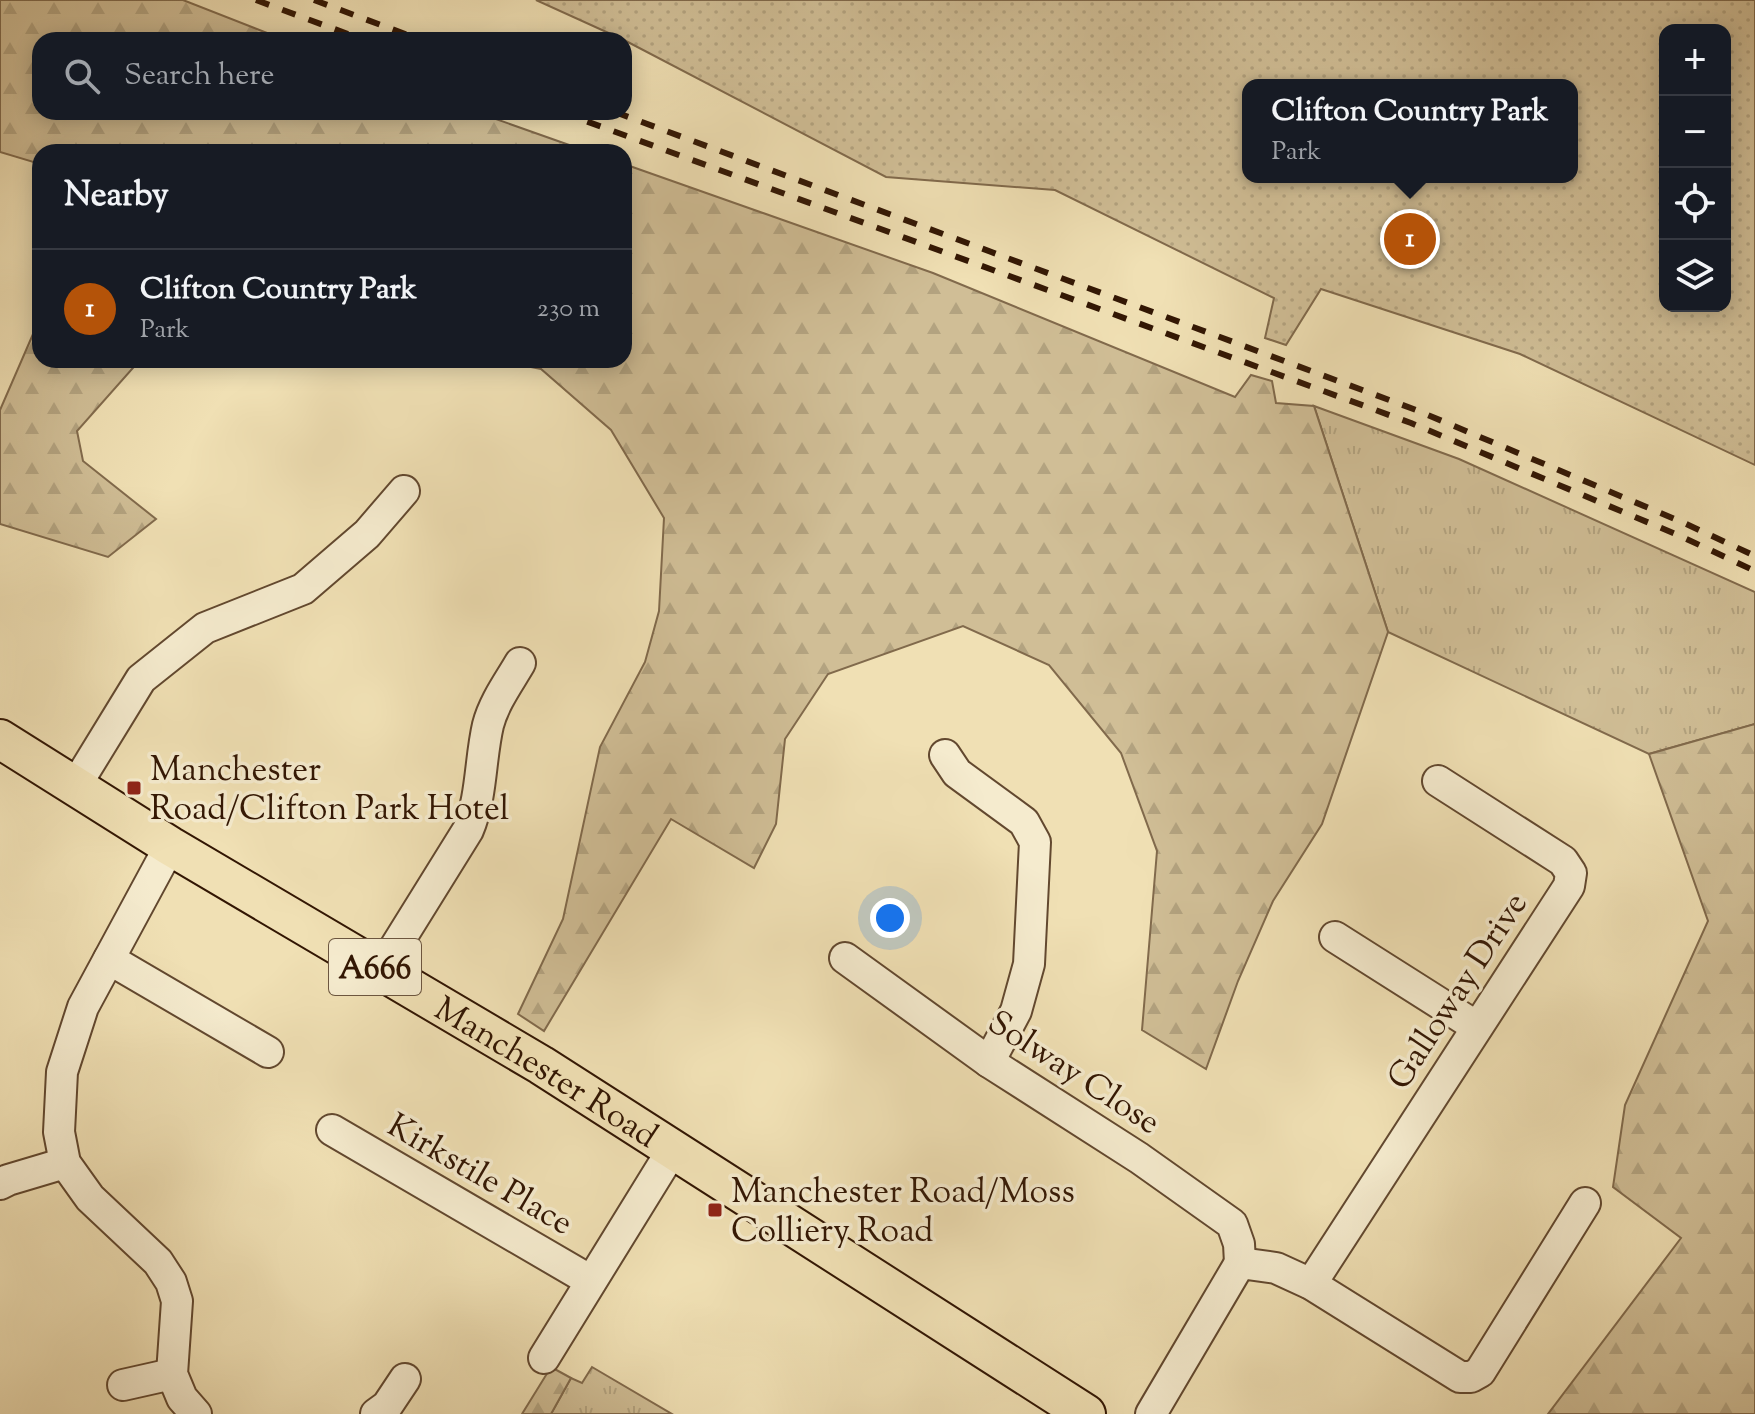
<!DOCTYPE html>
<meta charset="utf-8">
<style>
body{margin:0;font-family:"Sorts Mill Goudy",serif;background:#20242c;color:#f1f3f6}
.controls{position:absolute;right:24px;top:24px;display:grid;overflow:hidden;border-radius:16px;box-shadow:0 4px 20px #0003}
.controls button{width:72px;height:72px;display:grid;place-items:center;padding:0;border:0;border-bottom:2px solid #363941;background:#171b24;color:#f1f3f6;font:40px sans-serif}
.you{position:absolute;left:890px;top:918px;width:28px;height:28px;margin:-20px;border:6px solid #fff;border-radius:50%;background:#1a73e8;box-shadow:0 0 0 12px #1a73e833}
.badge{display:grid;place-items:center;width:52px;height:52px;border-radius:50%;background:#b45309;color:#fff;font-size:26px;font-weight:700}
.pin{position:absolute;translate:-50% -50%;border:4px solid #fff;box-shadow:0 2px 8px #0006}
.popup{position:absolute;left:1242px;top:79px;width:336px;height:104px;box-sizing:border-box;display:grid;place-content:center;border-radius:16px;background:#171b24;filter:drop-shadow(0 2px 6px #0005);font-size:26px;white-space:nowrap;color:#9ea1a6}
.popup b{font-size:30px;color:#f1f3f6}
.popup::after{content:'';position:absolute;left:50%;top:100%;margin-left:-16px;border:16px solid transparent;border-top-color:#171b24}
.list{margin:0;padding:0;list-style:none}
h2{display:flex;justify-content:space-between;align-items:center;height:104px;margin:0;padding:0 32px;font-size:34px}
h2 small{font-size:26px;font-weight:400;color:#9ea1a6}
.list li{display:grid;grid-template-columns:52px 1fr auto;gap:24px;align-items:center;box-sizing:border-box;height:120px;padding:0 32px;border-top:2px solid #363941}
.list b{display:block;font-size:30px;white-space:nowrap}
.list p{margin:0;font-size:26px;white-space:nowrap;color:#9ea1a6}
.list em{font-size:26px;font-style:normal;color:#9ea1a6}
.icon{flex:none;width:44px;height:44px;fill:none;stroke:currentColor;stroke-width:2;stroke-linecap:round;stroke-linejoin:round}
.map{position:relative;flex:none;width:1755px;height:1414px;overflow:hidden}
.search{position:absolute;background:#171b24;box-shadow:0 4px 20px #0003;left:32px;top:32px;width:600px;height:88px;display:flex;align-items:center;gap:20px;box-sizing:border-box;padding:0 28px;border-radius:24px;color:#9ea1a6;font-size:30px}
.panel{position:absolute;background:#171b24;box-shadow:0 4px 20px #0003;left:32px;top:144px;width:600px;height:224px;border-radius:24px}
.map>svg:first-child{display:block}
</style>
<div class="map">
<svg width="1755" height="1414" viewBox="0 0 1755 1414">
<defs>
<pattern id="grass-tufts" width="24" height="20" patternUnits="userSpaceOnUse" patternTransform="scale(2)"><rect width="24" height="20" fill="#d0be96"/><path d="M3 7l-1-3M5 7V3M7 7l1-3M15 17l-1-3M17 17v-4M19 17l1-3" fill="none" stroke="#b3a380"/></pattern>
<pattern id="forest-firs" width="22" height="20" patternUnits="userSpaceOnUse" patternTransform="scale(2)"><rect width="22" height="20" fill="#d0be96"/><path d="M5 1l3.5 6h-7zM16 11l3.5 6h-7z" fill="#b3a380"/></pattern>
<pattern id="park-dots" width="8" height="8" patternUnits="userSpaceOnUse" patternTransform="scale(2)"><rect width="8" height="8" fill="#d0be96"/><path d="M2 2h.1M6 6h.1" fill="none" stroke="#b3a380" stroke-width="1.8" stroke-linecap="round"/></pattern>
</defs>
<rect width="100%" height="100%" fill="#f0e0b4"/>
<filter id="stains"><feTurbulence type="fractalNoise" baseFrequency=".0025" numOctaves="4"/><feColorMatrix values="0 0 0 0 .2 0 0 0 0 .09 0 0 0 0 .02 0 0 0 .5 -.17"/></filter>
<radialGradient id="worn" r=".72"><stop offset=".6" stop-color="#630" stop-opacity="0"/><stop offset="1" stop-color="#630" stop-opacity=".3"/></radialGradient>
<g fill="url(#grass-tufts)" stroke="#816a4c" stroke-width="2">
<polygon points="1314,406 1459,459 1755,592 1755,724 1649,754 1388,632"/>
<polygon points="592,1367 672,1414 551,1414 571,1378 582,1383"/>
</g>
<g fill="url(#forest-firs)" stroke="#816a4c" stroke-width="2">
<polygon points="0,0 183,0 285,40 40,40 40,112 476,112 589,152 40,152 40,164 0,152"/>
<polygon points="624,164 933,273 1235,397 1251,375 1272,381 1276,403 1314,406 1388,632 1322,824 1273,901 1238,981 1206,1069 1142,1030 1157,851 1121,753 1049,665 963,626 828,674 785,739 776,824 754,868 671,819 544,1031 518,1014 563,919 600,747 645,662 659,611 664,518 611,430 541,369 496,360 624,360"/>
<polygon points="40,318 40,360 140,360 77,431 83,461 156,519 108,557 0,524 0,410"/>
<polygon points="1755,724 1755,1414 1548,1414 1681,1238 1613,1187 1625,1105 1708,921 1649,754"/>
<polygon points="551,1367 571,1378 551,1414 522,1414"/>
</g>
<path fill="url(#park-dots)" stroke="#816a4c" stroke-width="2" fill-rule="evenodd" d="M 536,0 L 1755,0 L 1755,465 L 1520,354 L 1321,289 L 1286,345 L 1265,338 L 1274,298 L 1055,190 L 886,177 L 624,40 ZM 1665,30 L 1725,30 L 1725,306 L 1665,306 ZM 1248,85 L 1572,85 L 1572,177 L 1248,177 Z"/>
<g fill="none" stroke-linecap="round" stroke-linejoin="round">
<g stroke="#62482f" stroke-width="34">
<g id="minor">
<polyline points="945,755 957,773 1024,822 1035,842 1029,964 1016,1011 989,1062"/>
<polyline points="76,785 141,679 205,628 303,589 367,534 404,491"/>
<polyline points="170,846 83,1007 62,1072 59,1132 65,1163 90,1198 158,1262 171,1282 177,1301 172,1374 182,1398 196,1414"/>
<polyline points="1335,937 1477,1027"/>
<polyline points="845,958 989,1062 1139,1158 1232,1224 1239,1244 1240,1263"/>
<polyline points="109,959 268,1052"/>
<path d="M 381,970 L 468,830 C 482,797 480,759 488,725 C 494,702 509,682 520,663"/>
<polyline points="332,1130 591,1281"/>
<polyline points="0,1184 8,1180 65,1163"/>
<polyline points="1311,1284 1569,886 1571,873 1563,861 1438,781"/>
<polyline points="544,1358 673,1149"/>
<polyline points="123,1385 172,1374"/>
<polyline points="376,1414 387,1406 405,1379"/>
<polyline points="1151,1414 1240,1263 1276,1268 1311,1284 1460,1377 1471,1377 1480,1372 1585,1203"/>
</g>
</g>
<g stroke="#321603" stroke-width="42">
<g id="major">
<path id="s1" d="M 0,739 L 170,846 L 541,1065 L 1086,1414"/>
</g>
</g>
<use href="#minor" stroke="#f5ebce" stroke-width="30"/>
<use href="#major" stroke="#f0e0b4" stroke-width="38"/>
<g stroke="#321603" stroke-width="6" stroke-dasharray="14 14" stroke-linecap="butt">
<polyline points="256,0 364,40"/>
<polyline points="314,0 421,40"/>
<polyline points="561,112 1411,423 1678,535 1755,571"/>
<polyline points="615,112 1416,410 1682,522 1755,556"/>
</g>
</g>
<g fill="#8f2418" stroke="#f5ebce" stroke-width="3">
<rect x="126" y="780" width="16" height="16" rx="4"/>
<rect x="707" y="1202" width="16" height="16" rx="4"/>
</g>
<g text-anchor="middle" stroke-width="7" stroke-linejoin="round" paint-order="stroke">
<rect fill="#f5ebce" stroke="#6c5640" stroke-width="2" x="329" y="939" width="92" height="56" rx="6"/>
<g font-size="32" font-weight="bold" fill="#321603">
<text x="375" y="978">A666</text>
</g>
<g font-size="34" fill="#321603" stroke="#f5ebce" text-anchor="start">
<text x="150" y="780">Manchester<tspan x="150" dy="39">Road/Clifton Park Hotel</tspan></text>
<text x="731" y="1202">Manchester Road/Moss<tspan x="731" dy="39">Colliery Road</tspan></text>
</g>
<g font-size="34" fill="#321603" stroke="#f5ebce">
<text transform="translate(1456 990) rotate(-57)" y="12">Galloway Drive</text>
<text dy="12" stroke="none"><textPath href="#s1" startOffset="640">Manchester Road</textPath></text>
<text transform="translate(1075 1071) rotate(33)" y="12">Solway Close</text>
<text transform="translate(481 1173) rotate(30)" y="12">Kirkstile Place</text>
</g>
</g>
<rect width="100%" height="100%" filter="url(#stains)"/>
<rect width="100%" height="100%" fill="url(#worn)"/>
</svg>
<div class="controls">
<button>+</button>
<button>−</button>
<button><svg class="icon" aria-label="locate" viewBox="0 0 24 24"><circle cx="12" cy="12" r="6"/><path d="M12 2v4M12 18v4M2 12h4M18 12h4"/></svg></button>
<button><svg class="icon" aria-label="layers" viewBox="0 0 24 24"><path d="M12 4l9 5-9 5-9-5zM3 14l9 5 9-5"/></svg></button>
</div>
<div class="you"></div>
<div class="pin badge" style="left:1410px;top:239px">1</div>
<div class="popup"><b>Clifton Country Park</b>Park</div>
<div class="search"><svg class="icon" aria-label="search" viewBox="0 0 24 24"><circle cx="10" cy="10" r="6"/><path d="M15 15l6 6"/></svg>Search here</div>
<section class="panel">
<h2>Nearby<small></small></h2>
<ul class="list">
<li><span class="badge">1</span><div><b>Clifton Country Park</b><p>Park</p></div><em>230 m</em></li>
</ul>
</section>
</div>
